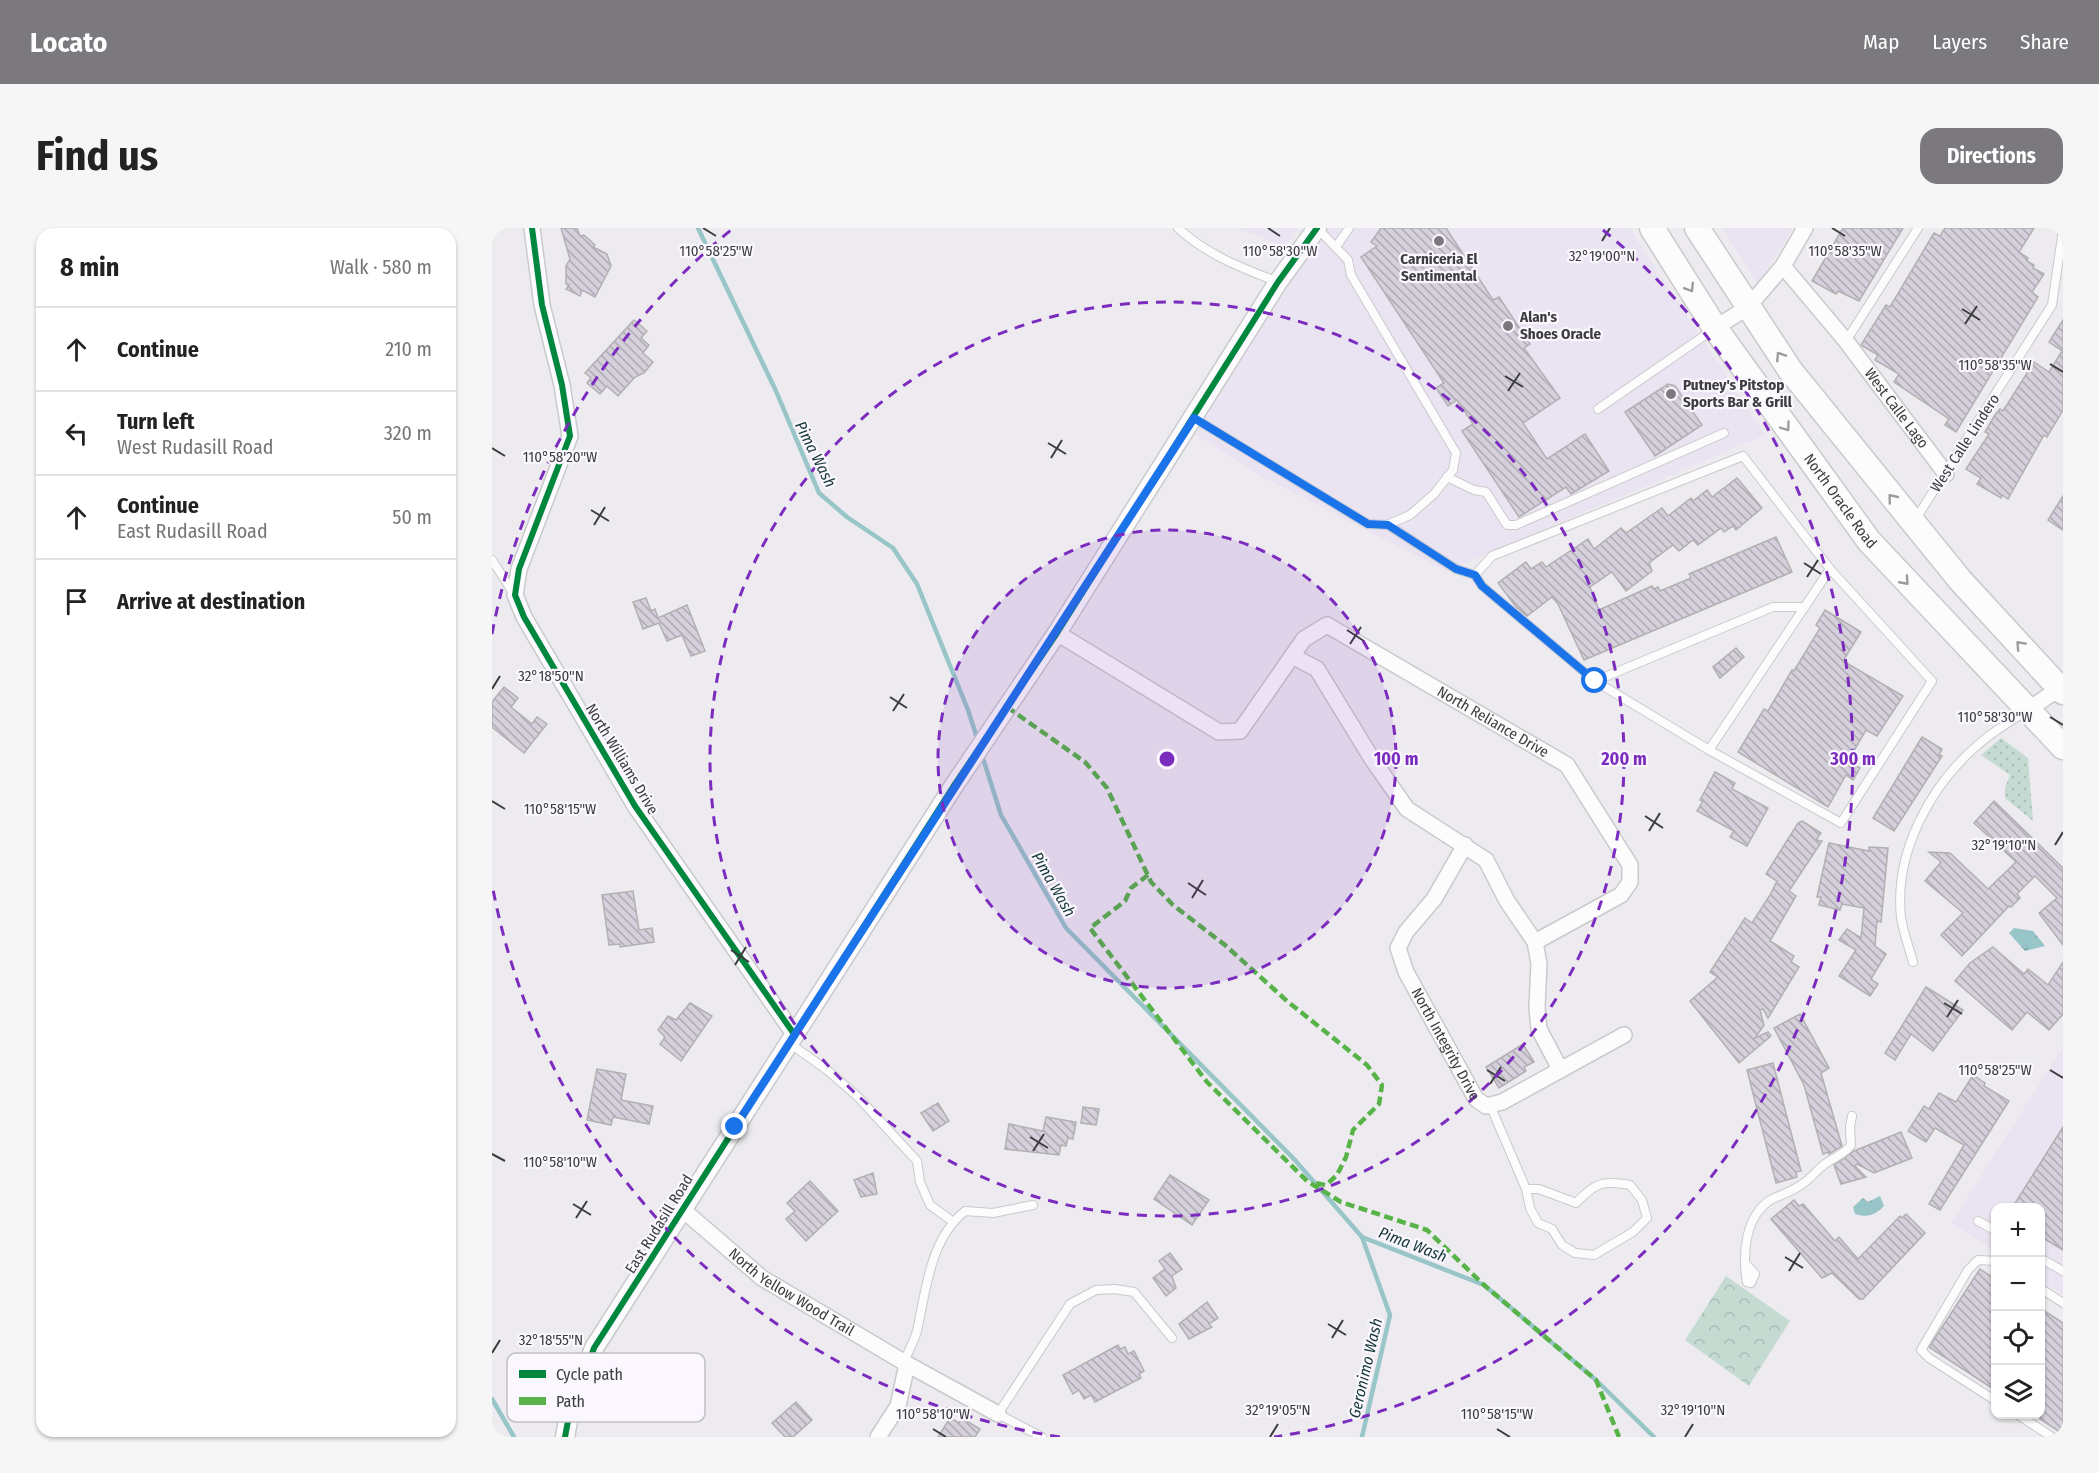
<!DOCTYPE html>
<meta charset="utf-8">
<style>
body{margin:0;font-family:"Fira Sans Condensed",sans-serif;background:#f6f6f6;color:#222}
.controls{position:absolute;right:18px;bottom:18px;display:grid;overflow:hidden;border-radius:12px;box-shadow:0 2px 4px #0004}
.controls button{width:54px;height:54px;display:grid;place-items:center;padding:0;border:0;border-bottom:2px solid #e0e0e0;background:#fff;color:#222;font:30px sans-serif}
.stop{position:absolute;width:18px;height:18px;margin:-14px;border:4px solid #1a73e8;border-radius:50%;background:#fff}
.stop.end{background:#1a73e8;border-color:#fff;box-shadow:0 2px 6px #0008}
.list{margin:0;padding:0;list-style:none}
h2{display:flex;justify-content:space-between;align-items:center;height:78px;margin:0;padding:0 24px;font-size:26px}
h2 small{font-size:20px;font-weight:400;color:#767676}
.list li{display:grid;grid-template-columns:39px 1fr auto;gap:18px;align-items:center;box-sizing:border-box;height:84px;padding:0 24px;border-top:2px solid #e0e0e0}
.list b{display:block;font-size:22px;white-space:nowrap}
.list p{margin:0;font-size:20px;white-space:nowrap;color:#767676}
.list em{font-size:20px;font-style:normal;color:#767676}
.icon{flex:none;width:33px;height:33px;fill:none;stroke:currentColor;stroke-width:2;stroke-linecap:round;stroke-linejoin:round}
.map{position:relative;flex:none;width:1571px;height:1209px;overflow:hidden;border-radius:18px}
header{display:flex;align-items:center;gap:36px;box-sizing:border-box;height:84px;padding:0 30px;background:#7b797d;color:#fff}
header strong{font-size:28px}
nav{display:flex;gap:33px;margin-inline-start:auto;font-size:21px}
.intro{display:flex;align-items:center;justify-content:space-between;box-sizing:border-box;height:144px;padding:0 36px}
h1{margin:0;font-size:42px}
.button{padding:15px 27px;border-radius:18px;background:#7b797d;color:#fff;font-size:21px;font-weight:700}
main{display:flex;gap:36px;padding:0 36px}
aside{flex:1;background:#fff;border-radius:18px;box-shadow:0 2px 4px #0004}
.map>svg:first-child{display:block}
</style>
<header>
<strong>Locato</strong>
<nav><a>Map</a><a>Layers</a><a>Share</a></nav>
</header>
<div class="intro"><h1>Find us</h1><a class="button">Directions</a></div>
<main>
<aside>
<h2>8 min<small>Walk · 580 m</small></h2>
<ul class="list">
<li><svg class="icon" aria-label="ahead" viewBox="0 0 24 24"><path d="M12 20V5M6 11l6-6 6 6"/></svg><div><b>Continue</b></div><em>210 m</em></li>
<li><svg class="icon" aria-label="left" viewBox="0 0 24 24"><path d="M17 20v-9H6M10 6l-5 5 5 5"/></svg><div><b>Turn left</b><p>West Rudasill Road</p></div><em>320 m</em></li>
<li><svg class="icon" aria-label="ahead" viewBox="0 0 24 24"><path d="M12 20V5M6 11l6-6 6 6"/></svg><div><b>Continue</b><p>East Rudasill Road</p></div><em>50 m</em></li>
<li><svg class="icon" aria-label="arrive" viewBox="0 0 24 24"><path d="M6 21V4h12l-3 4 3 4H6"/></svg><div><b>Arrive at destination</b></div></li>
</ul>
</aside>
<div class="map">
<svg width="1571" height="1209" viewBox="0 0 1571 1209">
<defs>
<pattern id="grass-dots" width="8" height="8" patternUnits="userSpaceOnUse" patternTransform="scale(1.5)"><rect width="8" height="8" fill="#c5dbd2"/><path d="M2 2h.1M6 6h.1" fill="none" stroke="#aabdb5" stroke-width="1.8" stroke-linecap="round"/></pattern>
<pattern id="park-crowns" width="20" height="18" patternUnits="userSpaceOnUse" patternTransform="scale(1.5)"><rect width="20" height="18" fill="#c5dbd2"/><path d="M2 6a3 3 0 1 1 6 0M12 15a3 3 0 1 1 6 0" fill="none" stroke="#aabdb5"/></pattern>
<pattern id="water-ripples" width="26" height="14" patternUnits="userSpaceOnUse" patternTransform="scale(1.5)"><rect width="26" height="14" fill="#97c5c8"/><path d="M2 4q2-2 4 0t4 0M15 11q2-2 4 0t4 0" fill="none" stroke="#7ca1a4"/></pattern>
<pattern id="building-back-hatch" width="6" height="6" patternUnits="userSpaceOnUse" patternTransform="scale(1.5)"><rect width="6" height="6" fill="#d5d0db"/><path d="M-1 5l2 2M0 0l6 6M5-1l2 2" fill="none" stroke="#aeaab3"/></pattern>
</defs>
<rect width="100%" height="100%" fill="#edebef"/>
<g fill="#eae3f1">
<polygon points="744,0 807,0 793,22 770,9"/>
<polygon points="835,0 1137,0 1273,207 954,343 767,247 701,205"/>
<polygon points="1230,0 1301,0 1266,56"/>
<polygon points="1571,819 1571,1066 1549,1052 1548,980 1504,980 1503,1023 1459,995"/>
</g>
<polygon fill="url(#grass-dots)" points="1509,510 1536,530 1541,593 1513,570 1513,560 1518,547 1489,527"/>
<polygon fill="url(#park-crowns)" points="1234,1048 1298,1093 1257,1158 1193,1112"/>
<g fill="url(#water-ripples)">
<polygon points="1522,700 1541,703 1553,718 1533,723 1517,705"/>
<path d="M 1388,968 L 1392,978 C 1383,987 1376,990 1363,986 L 1361,979 L 1371,970 L 1376,974 Z"/>
</g>
<g fill="none" stroke-linecap="round" stroke-linejoin="round">
<g stroke="#97c5c8" stroke-width="4.5">
<polyline points="206,0 284,163 327,265 355,289 401,320 425,356 476,482 486,513"/>
<polyline points="490,527 509,587 574,700 802,931 870,1009 992,1057 1104,1152 1162,1209"/>
<polyline points="0,1171 22,1209"/>
<polyline points="870,1209 898,1087 870,1009"/>
</g>
</g>
<g fill="url(#building-back-hatch)" stroke="#b1b0b2" stroke-width="1.5">
<polygon points="69,0 85,0 88,8 92,7 103,17 101,19 115,26 119,38 103,69 90,62 88,68 74,61 77,57 74,56 74,38 78,31"/>
<polygon points="889,0 954,0 1001,72 1007,69 1038,116 1032,120 1068,170 1031,195 1055,231 1093,206 1117,243 1079,266 1074,259 1027,289 970,203 981,196 965,172 956,178 944,160 952,155 869,29 885,18 879,14"/>
<polygon points="1351,0 1411,0 1367,73 1346,63 1344,66 1320,53"/>
<polygon points="1453,0 1542,0 1527,24 1536,30 1535,33 1542,37 1541,40 1552,46 1540,64 1546,69 1464,204 1453,197 1457,191 1402,154 1407,146 1383,132 1386,127 1369,117 1394,77 1398,79 1442,5 1448,8"/>
<polygon points="142,92 155,103 149,110 157,117 151,125 161,134 152,145 143,149 126,168 115,158 108,166 95,155 99,150 93,145"/>
<polygon points="1571,92 1571,182 1555,209 1552,207 1516,271 1510,267 1509,270 1485,256 1489,250 1474,241 1497,206 1493,204 1503,187 1508,181 1511,183 1542,134 1557,144 1570,123 1557,114"/>
<polygon points="1176,156 1183,158 1210,197 1163,228 1133,184"/>
<polygon points="1245,250 1270,280 1244,302 1241,298 1232,304 1229,300 1206,317 1201,312 1187,323 1181,317 1157,335 1160,343 1134,363 1120,344 1098,359 1107,382 1160,358 1162,361 1166,359 1168,363 1199,350 1197,346 1284,309 1300,344 1092,432 1066,376 1060,369 1035,388 1024,379 1006,355 1034,334 1039,341 1050,334 1054,339 1096,311 1102,321 1129,300 1134,305 1170,280 1176,288 1199,270 1201,273 1215,262 1220,269"/>
<polygon points="1571,268 1571,302 1556,292"/>
<polygon points="154,370 159,383 163,381 166,390 195,377 213,423 199,428 190,407 175,413 167,395 151,401 141,374"/>
<polygon points="1333,382 1369,404 1351,433 1411,468 1385,508 1374,502 1356,533 1368,540 1361,552 1354,547 1336,579 1246,524 1272,481 1276,483 1300,442 1302,443 1328,400 1324,397"/>
<polygon points="1244,420 1252,429 1228,450 1221,439"/>
<polygon points="12,459 26,470 19,479 40,496 45,489 55,496 32,525 0,499 0,474"/>
<polygon points="1430,509 1450,521 1447,527 1450,528 1402,603 1381,590"/>
<polygon points="1223,544 1243,555 1240,561 1276,580 1255,618 1238,609 1242,603 1205,583 1211,573 1208,572"/>
<polygon points="1502,573 1571,640 1571,717 1547,685 1565,670 1543,648 1525,666 1528,670 1519,679 1517,678 1470,728 1449,707 1471,685 1433,653 1449,634 1437,624 1458,625 1496,661 1524,634 1482,595"/>
<polygon points="1310,593 1329,605 1324,612 1330,613 1297,663 1304,668 1278,713 1302,728 1299,734 1307,739 1276,790 1271,781 1268,782 1272,797 1263,810 1276,804 1279,808 1247,835 1198,773 1226,749 1218,744 1253,690 1260,695 1278,667 1285,653 1274,646 1306,595"/>
<polygon points="1337,615 1377,623 1377,619 1396,620 1389,694 1385,693 1383,718 1394,726 1379,751 1386,756 1378,768 1347,748 1364,722 1347,712 1355,701 1369,710 1372,680 1350,676 1348,682 1327,677 1329,669 1325,669"/>
<polygon points="141,663 147,702 160,700 162,714 128,719 128,716 117,717 110,667"/>
<polygon points="1501,719 1532,746 1536,741 1556,757 1571,734 1571,786 1557,802 1535,784 1520,802 1463,753 1478,735"/>
<polygon points="1434,759 1471,782 1441,823 1419,806 1403,832 1393,825"/>
<polygon points="198,775 220,788 189,833 168,816 173,809 166,802 176,788 184,792"/>
<polygon points="1308,786 1337,840 1329,845 1350,918 1337,926 1337,924 1331,926 1312,857 1282,800"/>
<polygon points="1031,816 1042,834 1032,839 1034,843 1007,860 994,839"/>
<polygon points="1281,835 1309,943 1304,944 1305,949 1284,955 1255,842"/>
<polygon points="105,841 134,846 129,872 161,878 157,896 121,889 119,897 95,892"/>
<polygon points="1481,847 1493,855 1492,858 1517,873 1448,982 1437,976 1472,917 1443,900 1434,914 1416,903 1432,878 1437,881 1447,865 1464,874"/>
<polygon points="446,875 457,893 441,903 429,885"/>
<polygon points="591,879 607,881 604,897 589,895"/>
<polygon points="554,889 584,894 581,911 576,910 574,918 569,917 567,927 513,921 517,896 551,903"/>
<polygon points="1571,899 1571,1022 1548,1008 1548,980 1520,980"/>
<polygon points="1409,904 1420,930 1382,945 1365,936 1363,938 1374,949 1349,956 1342,937 1362,923"/>
<polygon points="381,945 385,966 369,969 362,952"/>
<polygon points="678,947 717,972 700,997 662,971"/>
<polygon points="318,953 346,983 314,1013 294,991 303,983 295,975"/>
<polygon points="1302,972 1307,978 1311,976 1343,1013 1347,1009 1366,1031 1408,988 1410,990 1414,986 1433,1005 1371,1071 1367,1071 1340,1045 1330,1050 1279,991"/>
<polygon points="678,1025 690,1041 680,1048 684,1060 674,1068 661,1050 673,1041 667,1033"/>
<polygon points="1488,1041 1503,1051 1503,1162 1437,1119"/>
<polygon points="715,1074 726,1090 717,1096 720,1099 697,1111 687,1096"/>
<polygon points="1548,1080 1571,1095 1571,1206 1548,1191"/>
<polygon points="626,1117 628,1121 633,1119 636,1126 642,1123 652,1143 647,1146 649,1150 603,1174 599,1167 592,1171 587,1162 581,1166 571,1147"/>
<polygon points="304,1174 320,1192 301,1209 293,1209 280,1195"/>
<polygon points="458,1190 467,1195 470,1190 488,1201 483,1209 446,1209"/>
</g>
<g fill="none" stroke-linecap="round" stroke-linejoin="round">
<g stroke="#cac9cc" stroke-width="10">
<g id="service">
<path d="M 686,0 C 715,27 750,40 786,54"/>
<polyline points="844,19 857,0"/>
<polyline points="1354,113 1426,0"/>
<polyline points="1106,181 1222,101"/>
<polyline points="702,190 876,296 895,297 918,287 942,266 961,242 964,225 859,47 856,32 826,1"/>
<polygon points="1251,228 1338,341 1440,453 1349,595 1217,522 1103,453 990,358 983,347 1000,328"/>
<polyline points="955,249 982,262 994,264 1015,297 1024,297 1232,205"/>
<polyline points="1423,292 1560,77 1571,2"/>
<polyline points="896,297 964,341 983,347"/>
<polyline points="0,332 22,366"/>
<polyline points="1103,453 1281,379 1313,379"/>
<polyline points="1217,522 1338,341"/>
<path d="M 1421,734 C 1417,719 1411,704 1409,689 C 1402,624 1439,556 1488,515 C 1502,503 1519,493 1534,483"/>
<polyline points="297,815 335,842 365,868 425,933 428,954 438,977 460,993"/>
<path d="M 998,877 L 1034,961 L 1038,980 L 1046,995 L 1060,1001 L 1070,1017 L 1083,1025 L 1102,1027 L 1141,1004 L 1155,990 L 1150,972 L 1138,957 C 1110,952 1103,955 1084,975 L 1047,961 L 1034,961"/>
<polyline points="1486,993 1504,1003"/>
<polyline points="1548,1030 1571,1043"/>
<polyline points="1504,1033 1486,1032 1476,1042 1429,1122 1437,1130 1504,1173"/>
<path d="M 1254,1036 L 1263,1046 L 1259,1055 L 1255,1054 C 1250,1026 1253,987 1280,971 C 1291,966 1304,962 1313,954 C 1320,949 1326,941 1333,936 C 1342,929 1353,926 1359,917 L 1358,899 L 1360,888"/>
<polyline points="1548,1060 1571,1075"/>
<path d="M 412,1134 C 416,1124 422,1113 425,1103 C 434,1062 438,1011 473,983 L 501,985 L 541,977"/>
<polyline points="1525,1186 1560,1209"/>
<polyline points="550,1209 506,1186 578,1076 604,1062 623,1061 642,1064 680,1110"/>
</g>
</g>
<g stroke="#cac9cc" stroke-width="18">
<g id="minor">
<polyline points="40,0 50,77 70,157 78,208 27,341 23,367 32,389 143,578 302,806"/>
<path id="s1" d="M 1291,38 L 1354,113 L 1454,246"/>
<polyline points="1223,100 1256,79 1291,38 1313,0"/>
<path id="s2" d="M 565,405 L 727,504 L 748,503 L 812,411 L 835,397 L 1075,537 L 1138,637 L 1138,654 L 1129,667 L 1043,714"/>
<polyline points="800,428 825,441 880,531 915,581 994,632 1015,673 1043,714 1047,736 1045,780 1047,801 1068,841"/>
<polyline points="1534,483 1571,458"/>
<path id="s3" d="M 973,617 L 942,671 L 914,704 L 906,720 L 914,744 L 984,871 L 994,878 L 1010,874 L 1132,807"/>
<path id="s4" d="M 190,981 L 270,1050 L 415,1136 L 506,1186"/>
<polyline points="386,1209 406,1178 415,1136"/>
</g>
</g>
<g stroke="#cac9cc" stroke-width="21">
<polyline id="tertiary" points="73,1209 76,1193 102,1120 461,559 565,405 786,54 825,0"/>
</g>
<g stroke="#cac9cc" stroke-width="27">
<g id="trunk">
<path id="s5" d="M 1160,0 L 1223,100 L 1377,313 L 1571,519"/>
<polyline points="1205,0 1298,142 1468,352 1571,464"/>
</g>
</g>
<use href="#service" stroke="#fcfcfd" stroke-width="8"/>
<use href="#minor" stroke="#fcfcfd" stroke-width="15"/>
<use href="#tertiary" stroke="#fcfcfd" stroke-width="18"/>
<use href="#trunk" stroke="#fcfcfd" stroke-width="24"/>
<g stroke="#57b347" stroke-width="4.5" stroke-dasharray="9 4.5" stroke-linecap="butt">
<polyline points="515,479 593,534 615,560 659,654 681,677 733,717 795,773 875,837 890,857 887,876 861,902 854,929 845,947 834,957 823,955"/>
<polyline points="656,647 639,660 633,673 598,700 715,854 815,953 849,974 935,1002 992,1057 1104,1152 1127,1209"/>
</g>
<g stroke="#faf7fe" stroke-width="10">
<g id="cycleway">
<polyline points="40,0 50,77 70,157 78,208 27,341 23,367 32,389 143,578 302,806"/>
<polyline points="73,1209 76,1193 102,1120 461,559 565,405 786,54 825,0"/>
</g>
</g>
<use href="#cycleway" stroke="#00873e" stroke-width="6"/>
</g>
<defs><path id="oneway-chevron" d="M-2-3.5L2.5 0L-2 3.5" fill="none" stroke-width="1.6" stroke-linecap="round" stroke-linejoin="round" transform="scale(1.5)"/></defs>
<g stroke="#9c9c9e">
<use href="#oneway-chevron" transform="translate(1198 60) rotate(58)"/>
<use href="#oneway-chevron" transform="translate(1288 128) rotate(-123)"/>
<use href="#oneway-chevron" transform="translate(1294 199) rotate(54)"/>
<use href="#oneway-chevron" transform="translate(1400 270) rotate(-129)"/>
<use href="#oneway-chevron" transform="translate(1413 353) rotate(48)"/>
<use href="#oneway-chevron" transform="translate(1528 417) rotate(-133)"/>
</g>
<g fill="none" stroke-linecap="round" stroke-linejoin="round">
<polyline stroke="#1a73e8" stroke-width="8" points="243,899 702,190 876,296 896,297 964,341 983,347 990,358 1103,453"/>
</g>
<path fill="none" stroke="#3d3c3f" stroke-width="2" d="M 211,0 L 224,8M 776,0 L 788,8M 1340,0 L 1353,8M 1110,13 L 1118,0M 1470,81 L 1488,92M 1473,96 L 1485,78M 1558,136 L 1571,144M 1013,148 L 1031,159M 1016,163 L 1028,145M 556,215 L 574,226M 0,220 L 13,228M 559,230 L 570,212M 99,282 L 117,293M 102,297 L 113,279M 1312,335 L 1329,346M 1315,349 L 1326,332M 855,402 L 872,413M 858,416 L 869,399M 0,461 L 8,448M 398,469 L 415,480M 401,483 L 412,466M 1558,489 L 1571,497M 0,573 L 13,581M 1153,588 L 1171,600M 1157,603 L 1168,585M 1563,617 L 1571,604M 696,655 L 714,667M 700,670 L 711,652M 239,722 L 257,734M 243,737 L 254,719M 1452,775 L 1470,786M 1455,789 L 1466,772M 995,842 L 1013,853M 1558,842 L 1571,850M 998,856 L 1009,839M 538,909 L 556,920M 541,923 L 552,906M 0,926 L 13,933M 81,976 L 99,987M 84,990 L 95,973M 1293,1029 L 1311,1040M 1297,1043 L 1308,1025M 836,1096 L 854,1107M 840,1110 L 851,1092M 0,1125 L 8,1112M 441,1201 L 454,1209M 1005,1201 L 1018,1209M 778,1209 L 786,1196M 1193,1209 L 1201,1196"/>
<circle cx="675" cy="531" r="229" fill="#7b2cbf" fill-opacity=".12"/>
<g fill="none" stroke="#7b2cbf" stroke-width="3" stroke-dasharray="10 8">
<circle cx="675" cy="531" r="229"/>
<circle cx="675" cy="531" r="457"/>
<path d="M568 1209A686 686 0 0 1 0 656M0 406A686 686 0 0 1 239 2M1111 2A686 686 0 0 1 782 1209"/>
</g>
<g fill="#7b797d" stroke="#faf7fe" stroke-width="2">
<circle cx="947" cy="13" r="6"/>
<circle cx="1016" cy="98" r="6"/>
<circle cx="1179" cy="166" r="6"/>
</g>
<g text-anchor="middle" stroke-width="4.5" stroke-linejoin="round" paint-order="stroke">
<g font-size="15" font-weight="bold" fill="#3d3c3f" stroke="#faf7fe" text-anchor="start">
<text x="947" y="36" text-anchor="middle">Carniceria El<tspan x="947" dy="17">Sentimental</tspan></text>
<text x="1028" y="94">Alan's<tspan x="1028" dy="17">Shoes Oracle</tspan></text>
<text x="1191" y="162">Putney's Pitstop<tspan x="1191" dy="17">Sports Bar &amp; Grill</tspan></text>
</g>
<g font-size="15" fill="#3d3c3f" stroke="#faf7fe">
<text dy="5" stroke="none"><textPath href="#s1" startOffset="182">West Calle Lago</textPath></text>
<text transform="translate(1473 215) rotate(-57)" y="5">West Calle Lindero</text>
<text dy="5" stroke="none"><textPath href="#s5" startOffset="332">North Oracle Road</textPath></text>
<text dy="5" stroke="none"><textPath href="#s2" startOffset="542">North Reliance Drive</textPath></text>
<text transform="translate(130 531) rotate(59)" y="5">North Williams Drive</text>
<text dy="5" stroke="none"><textPath href="#s3" startOffset="231">North Integrity Drive</textPath></text>
<text transform="translate(167 996) rotate(-58)" y="5">East Rudasill Road</text>
<text dy="5" stroke="none"><textPath href="#s4" startOffset="138">North Yellow Wood Trail</textPath></text>
</g>
<g font-size="16" font-style="italic" fill="#163839" stroke="#faf7fe">
<text transform="translate(324 226) rotate(63)" y="6">Pima Wash</text>
<text transform="translate(562 656) rotate(60)" y="6">Pima Wash</text>
<text transform="translate(921 1016) rotate(21)" y="6">Pima Wash</text>
<text transform="translate(873 1140) rotate(-77)" y="6">Geronimo Wash</text>
</g>
</g>
<rect x="15" y="1125" width="198" height="69" rx="9" fill="#faf7fe" stroke="#c1bfc5" stroke-width="1.5"/>
<rect x="27" y="1142" width="27" height="8" fill="#00873e"/>
<rect x="27" y="1169" width="27" height="8" fill="#57b347"/>
<g font-size="16" fill="#3d3c3f">
<text x="64" y="1152">Cycle path</text>
<text x="64" y="1179">Path</text>
</g>
<g font-size="15" text-anchor="middle" fill="#3d3c3f" stroke="#faf7fe" stroke-width="4.5" stroke-linejoin="round" paint-order="stroke">
<text x="224" y="28">110°58'25"W</text>
<text x="788" y="28">110°58'30"W</text>
<text x="1353" y="28">110°58'35"W</text>
<text x="1110" y="33">32°19'00"N</text>
<text x="1503" y="142">110°58'35"W</text>
<text x="68" y="234">110°58'20"W</text>
<text x="59" y="453">32°18'50"N</text>
<text x="1503" y="494">110°58'30"W</text>
<text x="68" y="586">110°58'15"W</text>
<text x="1512" y="622">32°19'10"N</text>
<text x="1503" y="847">110°58'25"W</text>
<text x="68" y="939">110°58'10"W</text>
<text x="59" y="1117">32°18'55"N</text>
<text x="786" y="1187">32°19'05"N</text>
<text x="1201" y="1187">32°19'10"N</text>
<text x="441" y="1191">110°58'10"W</text>
<text x="1005" y="1191">110°58'15"W</text>
</g>
<circle cx="675" cy="531" r="9" fill="#7b2cbf" stroke="#faf7fe" stroke-width="3"/>
<g font-size="18" text-anchor="middle" font-weight="bold" fill="#7b2cbf" stroke="#faf7fe" stroke-width="4.5" stroke-linejoin="round" paint-order="stroke">
<text x="904" y="537">100 m</text>
<text x="1132" y="537">200 m</text>
<text x="1361" y="537">300 m</text>
</g>
</svg>
<div class="controls">
<button>+</button>
<button>−</button>
<button><svg class="icon" aria-label="locate" viewBox="0 0 24 24"><circle cx="12" cy="12" r="6"/><path d="M12 2v4M12 18v4M2 12h4M18 12h4"/></svg></button>
<button><svg class="icon" aria-label="layers" viewBox="0 0 24 24"><path d="M12 4l9 5-9 5-9-5zM3 14l9 5 9-5"/></svg></button>
</div>
<div class="stop" style="left:1103px;top:453px"></div>
<div class="stop end" style="left:243px;top:899px"></div>
</div>
</main>
